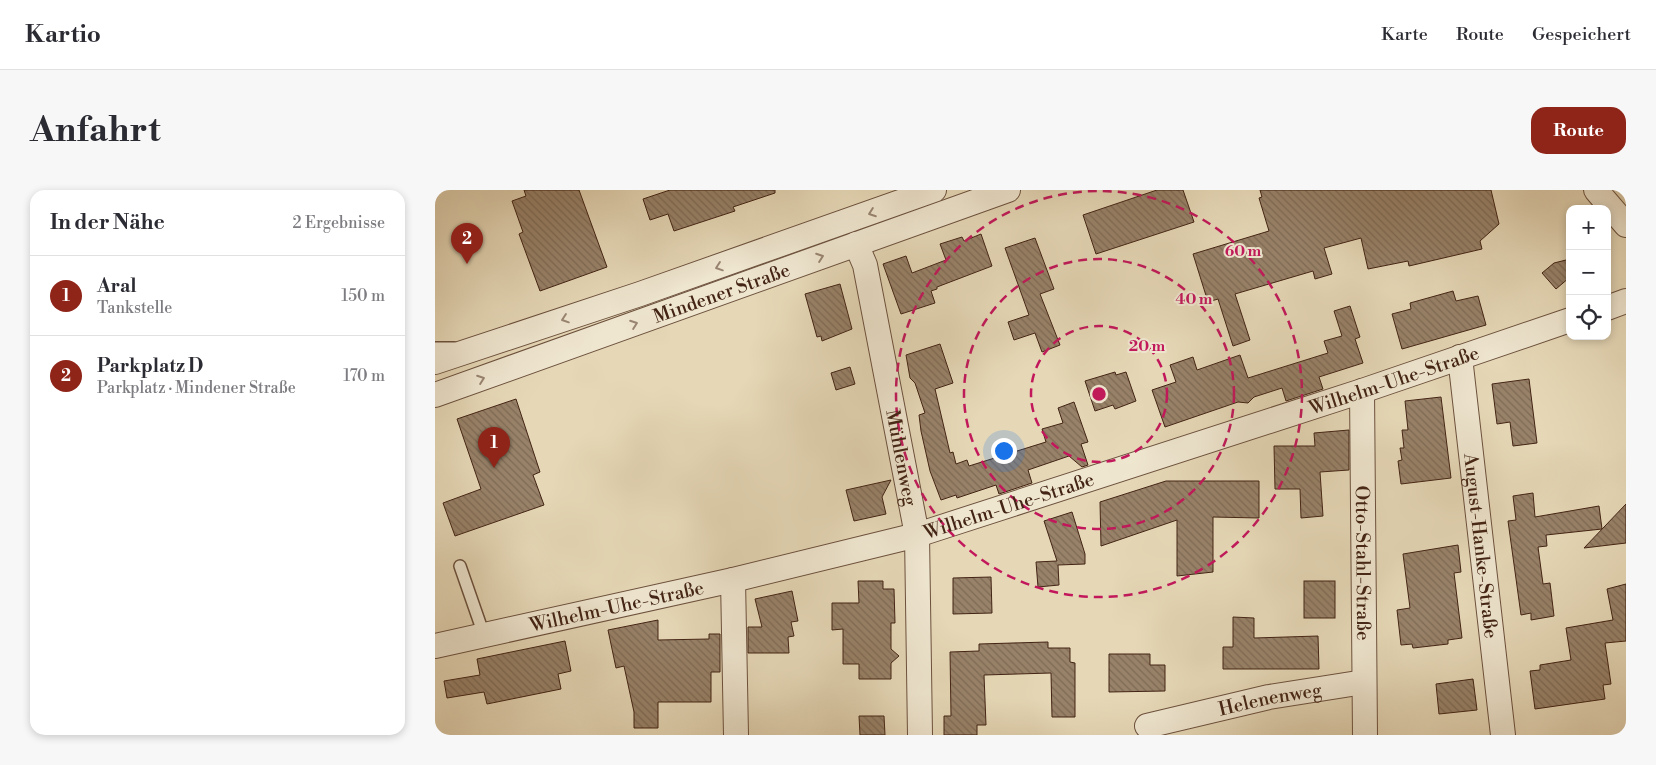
<!DOCTYPE html>
<html lang="de">
<meta charset="utf-8">
<style>
body{margin:0;font-family:"Libre Bodoni",serif;background:#f7f7f7;color:#2b2b33}
.controls{position:absolute;right:15px;top:15px;display:grid;overflow:hidden;border-radius:10px;box-shadow:0 2px 8px #0003}
.controls button{width:45px;height:45px;display:grid;place-items:center;padding:0;border:0;border-bottom:1px solid #e1e1e2;background:#fff;color:#2b2b33;font:25px sans-serif}
.you{position:absolute;left:568px;top:260px;width:18px;height:18px;margin:-12px;border:4px solid #fff;border-radius:50%;background:#1a73e8;box-shadow:0 0 0 8px #1a73e833}
.badge{display:grid;place-items:center;width:32px;height:32px;border-radius:50%;background:#8f2418;color:#fff;font-size:16px;font-weight:700}
.pin{position:absolute;translate:-50% -41px;filter:drop-shadow(0 1px 2px #0008)}
.pin::after{content:'';position:absolute;top:26px;width:18px;height:15px;background:inherit;clip-path:polygon(0 0,100% 0,50% 100%)}
.list{margin:0;padding:0;list-style:none}
h2{display:flex;justify-content:space-between;align-items:center;height:65px;margin:0;padding:0 20px;font-size:21px}
h2 small{font-size:16px;font-weight:400;color:#7c7c81}
.list li{display:grid;grid-template-columns:32px 1fr auto;gap:15px;align-items:center;box-sizing:border-box;height:80px;padding:0 20px;border-top:1px solid #e1e1e2}
.list b{display:block;font-size:19px;white-space:nowrap}
.list p{margin:0;font-size:16px;white-space:nowrap;color:#7c7c81}
.list em{font-size:16px;font-style:normal;color:#7c7c81}
.icon{flex:none;width:28px;height:28px;fill:none;stroke:currentColor;stroke-width:2;stroke-linecap:round;stroke-linejoin:round}
.map{position:relative;flex:none;width:1191px;height:545px;overflow:hidden;border-radius:15px}
header{display:flex;align-items:center;gap:30px;box-sizing:border-box;height:70px;padding:0 25px;background:#fff;border-bottom:1px solid #e1e1e2}
header strong{font-size:24px}
nav{display:flex;gap:28px;margin-inline-start:auto;font-size:18px}
.intro{display:flex;align-items:center;justify-content:space-between;box-sizing:border-box;height:120px;padding:0 30px}
h1{margin:0;font-size:35px}
.button{padding:12px 22px;border-radius:15px;background:#8f2418;color:#fff;font-size:18px;font-weight:700}
main{display:flex;gap:30px;padding:0 30px}
aside{flex:1;background:#fff;border-radius:15px;box-shadow:0 2px 8px #0003}
.map>svg:first-child{display:block}
</style>
<header>
<strong>Kartio</strong>
<nav><a>Karte</a><a>Route</a><a>Gespeichert</a></nav>
</header>
<div class="intro"><h1>Anfahrt</h1><a class="button">Route</a></div>
<main>
<aside>
<h2>In der Nähe<small>2 Ergebnisse</small></h2>
<ul class="list">
<li><span class="badge">1</span><div><b>Aral</b><p>Tankstelle</p></div><em>150 m</em></li>
<li><span class="badge">2</span><div><b>Parkplatz D</b><p>Parkplatz · Mindener Straße</p></div><em>170 m</em></li>
</ul>
</aside>
<div class="map">
<svg width="1191" height="545" viewBox="0 0 1191 545">
<defs>
<pattern id="building-back-hatch" width="6" height="6" patternUnits="userSpaceOnUse" patternTransform="scale(1.25)"><rect width="6" height="6" fill="#988269"/><path d="M-1 5l2 2M0 0l6 6M5-1l2 2" fill="none" stroke="#7e6a55"/></pattern>
</defs>
<rect width="100%" height="100%" fill="#e6d8b7"/>
<filter id="stains"><feTurbulence type="fractalNoise" baseFrequency=".004" numOctaves="4"/><feColorMatrix values="0 0 0 0 .2 0 0 0 0 .09 0 0 0 0 .02 0 0 0 .5 -.17"/></filter>
<radialGradient id="worn" r=".72"><stop offset=".6" stop-color="#630" stop-opacity="0"/><stop offset="1" stop-color="#630" stop-opacity=".3"/></radialGradient>
<g fill="url(#building-back-hatch)" stroke="#432415">
<polygon points="89,0 144,0 172,77 105,101 84,44 88,42 77,11 91,6"/>
<polygon points="235,0 340,0 340,3 298,17 300,21 239,41 233,24 215,30 208,9"/>
<polygon points="722,0 748,0 759,32 661,64 648,25"/>
<polygon points="825,0 1056,0 1064,34 1045,51 1047,59 974,76 973,71 933,79 926,48 889,58 897,84 880,89 878,81 800,104 815,150 798,156 783,109 773,112 758,64 834,41 824,8 827,7"/>
<polygon points="546,44 557,76 502,97 502,99 496,101 500,113 466,124 448,74 471,66 477,83 511,70 505,54 527,47 529,51"/>
<polygon points="600,48 619,99 605,104 625,155 607,162 600,143 579,150 573,132 594,125 570,58"/>
<polygon points="1135,69 1135,87 1121,99 1107,83 1119,73"/>
<polygon points="405,94 417,139 387,151 386,146 382,147 370,104"/>
<polygon points="1018,101 1021,111 1043,106 1051,135 967,159 957,124 976,119 975,113"/>
<polygon points="915,116 925,147 920,149 928,173 884,187 888,199 851,211 847,198 819,207 813,213 803,212 730,237 717,200 741,192 735,175 758,167 762,180 805,165 813,188 893,163 889,151 907,146 899,121"/>
<polygon points="505,154 518,193 500,199 515,263 518,262 521,274 532,270 534,276 611,252 607,239 628,233 623,218 639,212 653,252 646,254 653,275 647,277 634,266 593,280 597,293 564,304 561,295 522,308 521,305 506,310 495,281 486,241 484,225 490,223 480,193 475,188 471,165"/>
<polygon points="415,177 420,194 401,200 396,183"/>
<polygon points="680,182 681,185 691,182 701,211 680,219 678,215 660,221 650,191"/>
<polygon points="1094,189 1102,253 1078,256 1075,232 1062,234 1057,194"/>
<polygon points="1006,207 1016,288 966,294 963,271 967,270 965,258 969,258 967,240 973,240 970,211"/>
<polygon points="81,209 105,282 98,285 109,315 20,346 8,313 46,299 22,229"/>
<polygon points="914,240 914,280 885,282 888,326 866,328 865,299 840,299 839,256 880,256 879,243"/>
<polygon points="456,290 447,307 451,324 419,331 411,300"/>
<polygon points="731,291 824,291 824,328 778,327 778,382 742,386 742,330 666,356 665,312"/>
<polygon points="1098,303 1100,327 1164,316 1167,339 1111,345 1112,356 1103,357 1108,394 1115,393 1119,426 1096,430 1096,423 1086,425 1073,331 1081,330 1078,306"/>
<polygon points="1191,314 1191,353 1149,358"/>
<polygon points="637,322 650,364 650,374 623,375 624,395 603,397 601,372 622,371 609,331"/>
<polygon points="1023,355 1026,382 1019,383 1027,448 1013,450 1013,454 978,458 977,454 966,455 962,420 975,418 968,364"/>
<polygon points="556,387 557,423 518,424 518,388"/>
<polygon points="423,391 448,391 448,399 459,399 460,433 456,433 456,459 464,466 456,473 456,489 424,489 424,474 408,474 408,439 397,440 397,413 424,413"/>
<rect x="869" y="391" width="31" height="37"/>
<polygon points="1191,394 1191,451 1170,453 1176,494 1168,495 1170,509 1100,519 1095,481 1105,480 1105,475 1136,470 1131,438 1178,430 1172,399"/>
<polygon points="357,401 363,431 356,432 359,446 353,447 354,463 313,463 313,437 327,437 320,409"/>
<polygon points="798,427 819,428 819,448 883,446 884,479 788,479 788,457 798,457"/>
<polygon points="223,430 223,450 274,449 274,444 285,444 285,482 276,482 276,512 223,512 223,538 199,538 199,522 189,476 181,478 173,440"/>
<polygon points="130,451 136,481 123,484 126,499 52,514 49,502 12,508 9,491 45,485 42,469"/>
<polygon points="613,452 613,458 635,458 635,472 640,473 640,527 617,527 616,483 549,485 551,535 542,535 542,545 509,545 509,526 516,526 515,462 544,461 544,454"/>
<polygon points="674,464 715,464 715,475 730,475 730,501 674,502"/>
<polygon points="1038,489 1042,520 1004,524 1001,494"/>
<polygon points="424,526 449,526 450,545 425,545"/>
</g>
<g fill="none" stroke-linecap="round" stroke-linejoin="round">
<g stroke="#6c513e" stroke-width="14">
<g id="service">
<polyline points="0,158 19,158"/>
<polyline points="25,376 49,445"/>
</g>
</g>
<g stroke="#6c513e" stroke-width="26">
<g id="minor">
<polyline points="1161,0 1191,35"/>
<path id="s1" d="M 421,54 L 430,75 L 482,345 L 485,545"/>
<polyline points="1172,118 1191,111"/>
<path id="s2" d="M 1025,167 L 1068,545"/>
<polyline points="0,172 205,104 499,0"/>
<path id="s3" d="M 927,201 L 930,545"/>
<path id="s4" d="M 0,205 L 573,0"/>
<polyline points="298,390 301,545"/>
<path id="s5" d="M 0,456 L 298,390 L 482,345 L 927,201 L 1135,130"/>
<path id="s6" d="M 712,536 L 834,507 L 929,492"/>
</g>
</g>
<use href="#service" stroke="#efe6d0" stroke-width="11"/>
<use href="#minor" stroke="#efe6d0" stroke-width="24"/>
</g>
<defs><path id="oneway-chevron" d="M-2-3.5L2.5 0L-2 3.5" fill="none" stroke-width="1.6" stroke-linecap="round" stroke-linejoin="round" transform="scale(1.25)"/></defs>
<g stroke="#998572">
<use href="#oneway-chevron" transform="translate(437 23) rotate(160)"/>
<use href="#oneway-chevron" transform="translate(385 67) rotate(-20)"/>
<use href="#oneway-chevron" transform="translate(284 77) rotate(161)"/>
<use href="#oneway-chevron" transform="translate(130 129) rotate(161)"/>
<use href="#oneway-chevron" transform="translate(199 134) rotate(-20)"/>
<use href="#oneway-chevron" transform="translate(46 189) rotate(-20)"/>
</g>
<g fill="none" stroke="#c2185b" stroke-width="2.5" stroke-dasharray="9 6">
<circle cx="664" cy="204" r="68"/>
<circle cx="664" cy="204" r="135"/>
<circle cx="664" cy="204" r="203"/>
</g>
<g text-anchor="middle" stroke-width="4" stroke-linejoin="round" paint-order="stroke">
<g font-size="19" fill="#432415" stroke="#efe6d0">
<text dy="7" stroke="none"><textPath href="#s4" startOffset="304">Mindener Straße</textPath></text>
<text dy="7" stroke="none"><textPath href="#s5" startOffset="996">Wilhelm-Uhe-Straße</textPath></text>
<text dy="7" stroke="none"><textPath href="#s1" startOffset="219">Mühlenweg</textPath></text>
<text dy="7" stroke="none"><textPath href="#s5" startOffset="591">Wilhelm-Uhe-Straße</textPath></text>
<text dy="7" stroke="none"><textPath href="#s2" startOffset="190">August-Hanke-Straße</textPath></text>
<text dy="7" stroke="none"><textPath href="#s3" startOffset="172">Otto-Stahl-Straße</textPath></text>
<text dy="7" stroke="none"><textPath href="#s5" startOffset="186">Wilhelm-Uhe-Straße</textPath></text>
<text dy="7" stroke="none"><textPath href="#s6" startOffset="126">Helenenweg</textPath></text>
</g>
</g>
<circle cx="664" cy="204" r="8" fill="#c2185b" stroke="#efe6d0" stroke-width="2.5"/>
<g font-size="15" text-anchor="middle" font-weight="bold" fill="#c2185b" stroke="#efe6d0" stroke-width="4" stroke-linejoin="round" paint-order="stroke">
<text x="808" y="66">60 m</text>
<text x="759" y="114">40 m</text>
<text x="712" y="161">20 m</text>
</g>
<rect width="100%" height="100%" filter="url(#stains)"/>
<rect width="100%" height="100%" fill="url(#worn)"/>
</svg>
<div class="controls">
<button>+</button>
<button>−</button>
<button><svg class="icon" aria-label="locate" viewBox="0 0 24 24"><circle cx="12" cy="12" r="6"/><path d="M12 2v4M12 18v4M2 12h4M18 12h4"/></svg></button>
</div>
<div class="you"></div>
<div class="pin badge" style="left:59px;top:278px">1</div>
<div class="pin badge" style="left:32px;top:74px">2</div>
</div>
</main>
